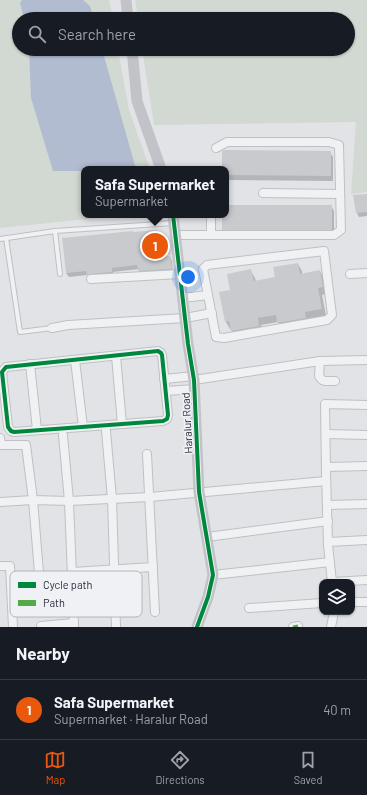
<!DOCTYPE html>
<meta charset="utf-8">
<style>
body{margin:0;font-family:Barlow,sans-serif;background:#20242c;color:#f1f3f6}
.controls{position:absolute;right:12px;bottom:12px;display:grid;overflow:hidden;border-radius:8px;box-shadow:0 1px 3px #0004}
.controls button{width:36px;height:36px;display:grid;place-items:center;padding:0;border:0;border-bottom:1px solid #363941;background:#171b24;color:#f1f3f6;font:20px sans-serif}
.you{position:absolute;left:188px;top:277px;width:14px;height:14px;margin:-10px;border:3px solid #fff;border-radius:50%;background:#1a73e8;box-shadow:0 0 0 6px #1a73e833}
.badge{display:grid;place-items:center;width:26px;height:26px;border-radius:50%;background:#ea580c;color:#fff;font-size:13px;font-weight:700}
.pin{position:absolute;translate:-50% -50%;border:2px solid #fff;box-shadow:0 1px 4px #0006}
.popup{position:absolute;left:81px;top:166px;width:148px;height:52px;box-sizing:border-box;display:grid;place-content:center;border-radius:8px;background:#171b24;filter:drop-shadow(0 1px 3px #0005);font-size:13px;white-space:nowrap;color:#9ea1a6}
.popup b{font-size:15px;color:#f1f3f6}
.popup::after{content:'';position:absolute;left:50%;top:100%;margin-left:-8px;border:8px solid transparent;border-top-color:#171b24}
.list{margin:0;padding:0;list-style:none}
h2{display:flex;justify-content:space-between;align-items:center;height:52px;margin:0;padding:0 16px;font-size:17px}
h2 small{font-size:13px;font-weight:400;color:#9ea1a6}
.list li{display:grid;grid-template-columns:26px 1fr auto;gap:12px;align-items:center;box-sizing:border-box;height:60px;padding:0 16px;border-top:1px solid #363941}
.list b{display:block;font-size:15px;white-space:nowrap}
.list p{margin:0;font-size:13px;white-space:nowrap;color:#9ea1a6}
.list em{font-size:13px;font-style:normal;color:#9ea1a6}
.icon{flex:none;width:22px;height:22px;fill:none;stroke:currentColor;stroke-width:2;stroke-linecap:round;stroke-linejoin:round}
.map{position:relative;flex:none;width:367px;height:627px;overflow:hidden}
.search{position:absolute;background:#171b24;box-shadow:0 1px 3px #0004;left:12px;right:12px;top:12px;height:44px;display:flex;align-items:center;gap:10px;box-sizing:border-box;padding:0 14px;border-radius:22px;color:#9ea1a6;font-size:15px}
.sheet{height:112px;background:#171b24}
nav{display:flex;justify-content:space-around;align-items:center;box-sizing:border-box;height:56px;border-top:1px solid #363941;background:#171b24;font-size:11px;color:#9ea1a6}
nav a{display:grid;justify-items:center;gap:2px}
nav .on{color:#ea580c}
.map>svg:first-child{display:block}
</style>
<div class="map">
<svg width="367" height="627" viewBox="0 0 367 627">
<rect width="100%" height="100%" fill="#e2e3e6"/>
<g fill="#d1d9d2">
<polygon points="0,0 109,0 113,19 19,19 19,49 118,49 129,110 150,169 84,169 84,215 127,215 0,228"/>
<polygon points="135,0 367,0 367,192 351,194 356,122 154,125 142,49 348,49 348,19 138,19"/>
</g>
<g fill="#b2bcd0">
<polygon points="22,0 83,0 90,6 94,19 24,19 20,3"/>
<polygon points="29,49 102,49 136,169 84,169 84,171 53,171 31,98"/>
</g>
<g fill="#0003">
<polygon points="330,152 333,157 333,181 226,180 226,169 223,169"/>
<polygon points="367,195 367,216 359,217 357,213 354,196"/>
<polygon points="226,206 331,206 334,211 334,234 225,234 223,229 223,215 226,215"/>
<polygon points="157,231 159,235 161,258 170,257 172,261 173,273 141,275 139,269 113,272 114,276 90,279 87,275 69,277 66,273 133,233"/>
<polygon points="298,264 302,271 302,274 320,271 324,279 326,294 322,295 326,316 308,319 309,325 282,330 278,322 261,325 263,334 236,338 231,329 230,329 226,322 231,291 251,271 255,278 256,282 276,278"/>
</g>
<g fill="#c9cace">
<polygon points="224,150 331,151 331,176 226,175 226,169 222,169 222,151"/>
<polygon points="367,194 367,212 356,213 353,195"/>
<polygon points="226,205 332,205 332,230 222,230 222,215 226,215"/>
<polygon points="157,230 160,257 170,256 172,269 138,271 137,265 112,268 112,272 91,274 87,276 86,271 66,273 62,238 133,231 133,232"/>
<polygon points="298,263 300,274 320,270 323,287 318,288 322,309 305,312 306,318 277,323 276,315 258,318 259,326 231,331 229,321 225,322 219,292 230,290 227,274 251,269 254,281 275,277 273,267"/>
</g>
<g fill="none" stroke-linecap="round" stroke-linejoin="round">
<g stroke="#bfc0c3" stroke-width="6">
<g id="lane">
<polyline points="55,231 60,274"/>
<polyline points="6,238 20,332 52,328"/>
<polyline points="0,239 55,231 173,223"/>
</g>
</g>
<g stroke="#bfc0c3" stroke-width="10">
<g id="street">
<polyline points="263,193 340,194"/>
<polyline points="176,235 334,235 341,230 339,145 329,142 227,142 216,148"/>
<polyline points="211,235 211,215"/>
<polygon points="324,251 332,315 327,320 224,338 216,337 203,269 207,265"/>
<polyline points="350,274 367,273"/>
<polyline points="91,279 180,274"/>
<polyline points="183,298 208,295"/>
<polyline points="52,328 68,325 185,318 212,313"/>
<polygon points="158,351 161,353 162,355 168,415 167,419 163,421 14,432 11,431 8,427 2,372 6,367"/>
<polyline points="116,356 122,424"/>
<polyline points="75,360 83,427"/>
<polyline points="320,361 319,376 322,380 325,381 335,381"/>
<polyline points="30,364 37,430"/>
<polyline points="164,379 194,376"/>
<polyline points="194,380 320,361 367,360"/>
<polyline points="166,391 195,389"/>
<polyline points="106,431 112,499 116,627"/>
<polyline points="326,434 367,435"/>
<polyline points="63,435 69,501 74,627"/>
<polyline points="0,438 1,445 26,445 33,500 40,585"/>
<polyline points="147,454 155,612"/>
<polyline points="326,467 367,466"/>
<polyline points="0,502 33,500 69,501 150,497 326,481"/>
<polyline points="327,505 367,504"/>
<polyline points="207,537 328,521"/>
<polyline points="328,542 367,540"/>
<polyline points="0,566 10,566 13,627"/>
<polyline points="72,572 153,567"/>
<polyline points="213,575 330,562"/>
<polyline points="332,582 328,545 326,472 325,404 367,405"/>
<polyline points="332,582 367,580"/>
<polyline points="352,602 367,602"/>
<polyline points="249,608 322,603"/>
<polyline points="41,626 74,623"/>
<polyline points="293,627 298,626"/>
<polyline points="331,627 334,612"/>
</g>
</g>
<use href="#lane" stroke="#f0f1f3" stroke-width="4"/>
<use href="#street" stroke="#f0f1f3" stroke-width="8"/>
<g stroke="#c2c3c8" stroke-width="11">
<polyline points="126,0 128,19"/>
<polyline points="132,49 137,101 161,169"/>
<polyline points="173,215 188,344 194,380 199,492 213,575 208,597 197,627"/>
</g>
<polyline stroke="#53ab46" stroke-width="3" stroke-dasharray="6 3" stroke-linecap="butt" points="293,627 298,626"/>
<g stroke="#eff1f5" stroke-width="6">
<g id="cycleway">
<polyline points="173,215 188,344 194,380 199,492 213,575 208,597 197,627"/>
<polygon points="158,351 161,353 162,355 168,415 167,419 163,421 14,432 11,431 8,427 2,372 6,367"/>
</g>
</g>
<use href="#cycleway" stroke="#00873e" stroke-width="4"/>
</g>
<g text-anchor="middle" stroke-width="3.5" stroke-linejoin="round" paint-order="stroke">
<g font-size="11" fill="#292e3e" stroke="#eff1f5">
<text transform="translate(187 423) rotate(-93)" y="4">Haralur Road</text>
</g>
</g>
<rect x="10" y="571" width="132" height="46" rx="6" fill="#eff1f5" stroke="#b4b6be" stroke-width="1"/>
<rect x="18" y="582" width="18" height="6" fill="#00873e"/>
<rect x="18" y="600" width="18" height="6" fill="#53ab46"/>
<g font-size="11" fill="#292e3e">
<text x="43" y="589">Cycle path</text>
<text x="43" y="607">Path</text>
</g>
</svg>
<div class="controls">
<button><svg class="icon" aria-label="layers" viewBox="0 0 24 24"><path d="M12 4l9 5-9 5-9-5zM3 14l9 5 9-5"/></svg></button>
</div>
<div class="you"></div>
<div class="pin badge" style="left:155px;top:246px">1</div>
<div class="popup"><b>Safa Supermarket</b>Supermarket</div>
<div class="search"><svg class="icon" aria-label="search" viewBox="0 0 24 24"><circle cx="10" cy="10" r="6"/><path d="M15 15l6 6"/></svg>Search here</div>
</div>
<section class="sheet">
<h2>Nearby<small></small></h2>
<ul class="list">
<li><span class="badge">1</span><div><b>Safa Supermarket</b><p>Supermarket · Haralur Road</p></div><em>40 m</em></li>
</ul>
</section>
<nav>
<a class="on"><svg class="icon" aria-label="map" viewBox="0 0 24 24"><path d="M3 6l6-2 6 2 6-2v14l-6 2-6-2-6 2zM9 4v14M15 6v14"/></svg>Map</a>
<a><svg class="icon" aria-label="directions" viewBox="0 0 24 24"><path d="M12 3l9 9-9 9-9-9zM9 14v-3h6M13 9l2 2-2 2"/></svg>Directions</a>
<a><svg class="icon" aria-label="saved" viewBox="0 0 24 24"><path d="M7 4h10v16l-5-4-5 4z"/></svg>Saved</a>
</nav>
